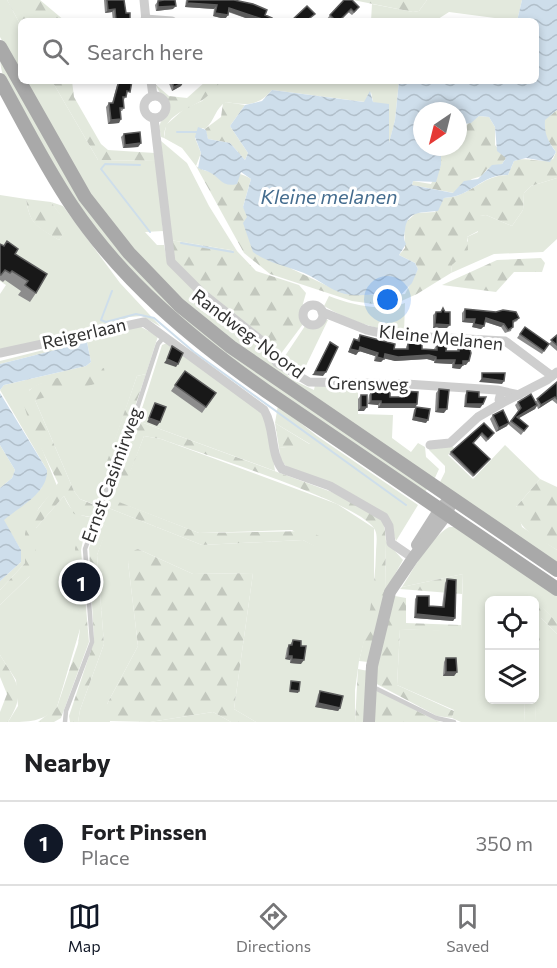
<!DOCTYPE html>
<style>
body{margin:0;font-family:Commissioner,sans-serif;background:#f6f6f6;color:#202124}
.controls{position:absolute;right:18px;bottom:18px;display:grid;overflow:hidden;border-radius:9px;box-shadow:0 3px 9px #0003}
.controls button{width:54px;height:54px;display:grid;place-items:center;padding:0;border:0;border-bottom:2px solid #e0e0e0;background:#fff;color:#202124;font:30px sans-serif}
.compass{position:absolute;left:413px;top:102px;width:54px;height:54px;border-radius:50%;background:#fff;box-shadow:0 3px 9px #0003;rotate:215deg}
.you{position:absolute;left:388px;top:300px;width:21px;height:21px;margin:-15px;border:4px solid #fff;border-radius:50%;background:#1a73e8;box-shadow:0 0 0 9px #1a73e833}
.badge{display:grid;place-items:center;width:39px;height:39px;border-radius:50%;background:#111827;color:#fff;font-size:20px;font-weight:700}
.pin{position:absolute;translate:-50% -50%;border:3px solid #fff;box-shadow:0 2px 6px #0006}
.list{margin:0;padding:0;list-style:none}
h2{display:flex;justify-content:space-between;align-items:center;height:78px;margin:0;padding:0 24px;font-size:26px}
h2 small{font-size:20px;font-weight:400;color:#757577}
.list li{display:grid;grid-template-columns:39px 1fr auto;gap:18px;align-items:center;box-sizing:border-box;height:84px;padding:0 24px;border-top:2px solid #e0e0e0}
.list b{display:block;font-size:22px;white-space:nowrap}
.list p{margin:0;font-size:20px;white-space:nowrap;color:#757577}
.list em{font-size:20px;font-style:normal;color:#757577}
.icon{flex:none;width:33px;height:33px;fill:none;stroke:currentColor;stroke-width:2;stroke-linecap:round;stroke-linejoin:round}
.map{position:relative;flex:none;width:557px;height:722px;overflow:hidden}
.search{position:absolute;background:#fff;box-shadow:0 3px 9px #0003;left:18px;right:18px;top:18px;height:66px;display:flex;align-items:center;gap:15px;box-sizing:border-box;padding:0 21px;border-radius:9px;color:#757577;font-size:22px}
.sheet{height:162px;background:#fff}
nav{display:flex;justify-content:space-around;align-items:center;box-sizing:border-box;height:84px;border-top:2px solid #e0e0e0;background:#fff;font-size:16px;color:#757577}
nav a{display:grid;justify-items:center;gap:3px}
nav .on{color:#111827}
.map>svg:first-child{display:block}
</style>
<div class="map">
<svg width="557" height="722" viewBox="0 0 557 722">
<defs>
<pattern id="forest-firs" width="22" height="20" patternUnits="userSpaceOnUse" patternTransform="scale(1.5)"><rect width="22" height="20" fill="#e3e9dd"/><path d="M5 1l3.5 6h-7zM16 11l3.5 6h-7z" fill="#c3c8be"/></pattern>
<pattern id="water-waves" width="16" height="10" patternUnits="userSpaceOnUse" patternTransform="scale(1.5)"><rect width="16" height="10" fill="#cedeeb"/><path d="M0 5q4-4 8 0t8 0" fill="none" stroke="#b1bfca"/></pattern>
</defs>
<rect width="100%" height="100%" fill="#fff"/>
<g fill="#e3e9dd">
<polygon points="0,0 7,0 21,26 21,75 0,37"/>
<polygon points="427,0 522,0 517,21 449,12 435,21 371,21 372,4 413,12 419,11"/>
<path d="M 0,57 L 38,127 L 176,309 L 428,488 L 424,493 C 339,436 251,380 172,314 C 114,265 68,197 32,131 C 20,108 0,83 0,57 Z"/>
<polygon points="24,81 52,81 98,160 156,161 163,231 145,232 157,245 164,245 167,260 255,338 291,379 314,390 315,385 358,387 358,414 393,415 392,438 411,452 418,443 425,447 426,457 439,469 434,480 220,334 159,280 99,208"/>
<path d="M 221,81 L 399,81 L 395,120 L 389,144 L 389,109 L 373,102 L 371,92 L 365,102 L 272,90 C 258,107 245,105 226,102 C 215,108 215,121 205,129 L 202,128 L 195,138 L 201,153 L 196,166 L 182,148 L 164,138 L 166,125 L 184,109 L 202,101 Z"/>
<polygon points="161,141 187,163 209,206 237,251 170,240"/>
<polygon points="557,178 557,239 543,252 494,254 451,273 452,265 468,241 467,237 478,232 479,216 486,215 512,226 523,210 524,193 531,186"/>
<path d="M 0,195 L 26,199 C 30,225 37,226 59,240 L 68,226 L 51,202 L 63,206 L 120,283 L 161,327 L 142,316 L 129,317 L 101,329 L 0,351 L 0,294 L 6,285 L 0,281 Z"/>
<path d="M 329,296 C 352,305 381,312 405,303 L 404,334 C 375,328 350,322 324,306 Z"/>
<polygon points="325,319 328,320 301,376 281,362 305,326 316,328"/>
<polygon points="134,327 141,327 158,336 146,374 137,376 93,504 80,499 74,491 35,400 104,369 40,384 29,390 32,424 57,486 39,508 25,533 25,563 0,590 0,581 21,562 21,550 3,520 41,489 47,470 0,390 4,385 86,366 91,362 87,342 0,364 0,361"/>
<polygon points="167,343 260,412 268,424 275,471 138,421 162,345"/>
<polygon points="278,405 317,436 418,505 396,541 389,520 289,470 281,460 279,448 310,444 275,423"/>
<polygon points="144,436 161,439 337,504 374,528 374,602 359,661 355,690 355,722 256,722 234,709 253,573 193,574 138,549 128,562 138,646 107,704 110,722 78,722 80,710 104,644 97,555 107,527 99,522 106,507 202,545 303,540 319,548 292,530 199,533 118,502"/>
<polygon points="0,445 15,470 12,478 0,488"/>
<polygon points="451,445 454,448 448,455 473,479 505,445 540,479 516,507 522,527 557,550 557,564 439,484 445,472 445,466 429,450 430,447"/>
<path d="M 64,496 C 70,510 76,516 91,517 L 84,536 L 80,535 L 80,629 L 57,707 C 43,722 29,722 8,722 L 18,706 L 16,680 L 0,655 L 0,605 L 29,577 L 36,563 L 36,528 Z"/>
<path d="M 449,527 L 454,527 L 557,595 L 557,623 L 530,594 L 530,600 L 490,600 L 490,700 L 525,700 L 524,722 L 461,722 L 452,718 L 454,710 L 397,685 L 400,629 L 461,631 L 463,574 L 402,587 C 415,567 428,540 449,527 Z"/>
<polygon points="386,541 403,560 385,592"/>
<polygon points="541,618 557,634 557,722 535,722 538,621"/>
<polygon points="213,712 231,722 150,722"/>
</g>
<g fill="url(#forest-firs)">
<polygon points="7,0 40,0 65,21 21,21 21,26"/>
<polygon points="353,0 427,0 419,11 413,12"/>
<polygon points="52,81 72,81 74,97 101,144 108,150 155,153 156,161 98,160"/>
<path d="M 206,81 L 221,81 C 215,88 209,96 201,101 C 185,111 164,115 164,138 L 161,137 L 159,126 L 168,107 L 155,84 L 169,96 L 187,98 Z"/>
<polygon points="226,102 245,105 230,126 248,153 245,160 230,143 208,139 205,129 221,117 223,103"/>
<path d="M 557,110 L 557,178 L 531,186 L 524,193 L 523,210 L 512,226 L 486,215 L 480,216 L 480,230 L 467,237 L 468,250 L 452,265 L 451,273 L 417,294 L 397,303 L 381,305 L 352,301 L 270,274 L 244,253 L 196,166 C 212,178 234,167 251,179 L 243,207 L 292,269 L 334,289 L 379,296 L 405,294 L 418,269 L 415,263 L 399,255 L 405,248 L 404,224 L 416,213 L 435,212 L 444,198 C 449,197 454,197 459,195 C 477,188 487,175 508,175 L 514,161 C 528,156 540,164 553,159 L 556,152 L 545,136 L 544,120 Z"/>
<polygon points="479,116 489,117 495,127 495,145 506,158 502,164 487,169 482,176 472,179 454,193 412,185 413,181 431,184 441,165 441,147 458,147 458,125 466,125"/>
<path d="M 26,199 L 51,202 L 69,226 L 59,240 C 37,227 30,225 26,199 Z"/>
<polygon points="170,240 237,251 256,271 299,285 306,293 300,314 303,324 277,359 176,265"/>
<polygon points="541,258 545,263 542,272 514,272 496,292 442,285 497,260"/>
<path d="M 104,368 L 106,381 L 35,400 L 74,491 L 80,499 L 92,504 L 137,376 L 146,374 L 106,491 L 91,517 L 74,514 L 64,496 L 36,528 L 36,570 L 0,605 L 0,590 L 25,563 L 25,533 L 28,523 L 58,483 C 51,467 22,413 24,400 C 25,395 28,391 32,388 C 48,377 84,373 104,368 Z"/>
<path d="M 138,421 L 340,495 L 378,516 L 384,523 L 386,541 L 385,592 L 368,662 L 359,661 C 368,624 375,590 376,553 C 376,546 378,536 375,530 C 363,503 196,452 161,439 L 144,436 L 119,502 L 199,533 L 309,531 L 323,538 L 319,549 L 303,540 L 202,545 L 106,507 Z"/>
<polygon points="275,423 311,445 279,448"/>
<path d="M 540,479 L 557,487 L 557,550 C 540,539 516,530 516,507 Z"/>
<polygon points="99,522 108,527 97,555 104,644 80,710 78,722 70,722 69,716 94,641 89,548"/>
<polygon points="80,535 84,536 81,550 89,642 61,718 54,722 38,722 57,707 78,644 80,629 75,548"/>
<polygon points="138,549 193,574 253,573 234,709 256,722 231,722 213,712 150,722 108,721 106,715 107,704 138,646 128,562 130,552"/>
<polygon points="463,574 462,594 400,589 402,587"/>
<polygon points="530,593 557,623 557,634 541,618 535,722 524,722 525,700 534,700 534,600 530,600"/>
<polygon points="395,596 406,598 406,623 461,625 461,632 400,629 397,685 454,711 452,718 437,716 373,682 392,600"/>
<path d="M 0,655 C 17,682 27,692 8,722 L 0,722 L 0,712 L 7,694 L 0,677 Z"/>
<polygon points="358,669 368,671 366,722 355,722"/>
<polygon points="376,690 435,720 441,722 372,722"/>
</g>
<g fill="url(#water-waves)" fill-rule="evenodd">
<path d="M 522,0 L 557,0 L 557,110 L 545,120 C 544,134 548,141 556,152 L 550,162 L 526,158 L 514,161 L 508,175 C 487,174 477,188 459,195 C 454,197 449,197 444,198 L 438,211 C 422,213 407,210 405,230 C 404,236 403,238 406,244 L 399,255 L 415,263 L 418,269 L 412,283 L 400,296 C 386,291 362,298 345,294 C 330,290 318,279 304,273 C 286,266 268,263 253,252 L 243,223 L 247,217 L 243,207 L 251,179 L 241,172 L 237,184 C 222,188 220,177 209,172 C 205,170 202,170 198,168 L 201,153 L 195,137 L 198,127 L 206,130 L 208,139 L 230,143 L 245,160 L 248,153 L 230,126 L 245,105 L 262,101 L 272,90 L 364,102 L 370,91 L 373,102 L 389,104 L 389,143 L 395,120 L 399,81 L 536,81 L 536,21 L 517,21 ZM 422,111 L 458,111 L 458,125 L 471,123 L 479,116 L 489,117 L 495,127 L 497,151 L 506,158 L 502,164 L 492,165 L 478,179 L 464,181 L 453,193 L 412,185 L 413,181 L 436,182 L 441,165 L 441,147 L 422,147 Z"/>
<polygon points="87,342 91,362 86,366 4,385 0,390 0,364"/>
<path d="M 0,393 L 47,470 C 48,493 19,507 4,520 L 21,550 L 21,562 L 0,581 L 0,488 L 12,478 L 15,470 L 0,445 Z"/>
</g>
<g fill="none" stroke-linecap="round" stroke-linejoin="round">
<g stroke="#cedeeb" stroke-width="2">
<polyline points="177,132 197,132"/>
<polyline points="140,165 105,164 101,169 150,232"/>
<polyline points="181,243 233,252"/>
<polyline points="112,291 101,320 106,322 136,314 154,318 194,352 406,505"/>
</g>
<g stroke="#cecece" stroke-width="4.5">
<polyline points="371,686 436,718 454,722"/>
<polyline points="65,722 66,711 92,642 85,549 133,421 158,344 164,337"/>
</g>
<g stroke="#cecece" stroke-width="9">
<polyline points="144,0 146,21"/>
<polyline points="145,19 172,21"/>
<polyline points="151,81 153,96"/>
<circle cx="155" cy="107" r="11"/>
<polyline points="154,118 171,262 202,293 262,341 277,363 309,382 406,384 497,390 519,395"/>
<circle cx="313" cy="315" r="10"/>
<polyline points="322,312 367,330 390,335 505,341 552,376"/>
<path d="M 0,353 L 144,322 L 264,410 C 275,428 270,453 282,469 L 330,486 L 384,517 L 389,526 L 391,543 L 413,558"/>
<polyline points="502,403 547,380 557,372"/>
<polyline points="430,445 450,443 478,417 502,403 499,400 501,392"/>
</g>
<g stroke="#bbb" stroke-width="12">
<polyline points="417,545 440,509 446,503"/>
<polyline points="369,722 372,666 390,592 413,558 447,514 452,499"/>
</g>
<g stroke="#a9a9a9" stroke-width="14">
<polyline points="0,47 85,197 129,253 179,305 231,347 557,570"/>
<path d="M 0,80 C 23,122 45,166 72,206 C 123,282 192,339 266,391 L 557,589"/>
</g>
</g>
<g fill="#8c8c8c">
<polygon points="104,0 124,0 126,13 130,21 113,21 112,12 105,13"/>
<polygon points="186,0 234,0 265,15 271,21 254,21 228,12 228,15 225,19 213,16 214,9 185,7"/>
<polygon points="344,0 357,10 352,15 348,12 340,21 330,21 327,19 330,15"/>
<polygon points="158,1 173,9 156,11 155,5"/>
<polygon points="118,81 129,81 127,95 126,95 124,100 124,108 122,111 121,111 119,123 108,124 106,107 109,103 112,103"/>
<polygon points="168,81 183,81 181,86 172,91"/>
<polygon points="124,134 141,143 138,147 123,148 121,137"/>
<polygon points="0,244 15,254 36,293 30,302 18,295 21,291 5,280 3,282 0,280"/>
<polygon points="443,308 447,328 433,328 433,315 436,312 440,312"/>
<polygon points="465,309 519,318 517,321 513,323 511,331 505,333 501,327 485,322 484,326 481,329 472,327 473,323 462,322 462,313"/>
<polygon points="525,327 549,344 542,354 517,338"/>
<polygon points="360,335 394,349 406,349 406,347 408,343 422,349 434,349 437,344 446,351 457,351 457,349 459,345 466,365 463,365 460,369 452,368 452,364 434,363 434,361 427,359 395,361 384,358 381,362 374,361 375,356 359,351 356,355 348,352 354,339 357,340"/>
<polygon points="557,335 557,351 549,344"/>
<polygon points="185,371 216,393 202,413 171,391"/>
<polygon points="557,382 557,404 552,400 538,409 537,406 535,409 518,418 528,426 521,435 508,424 518,411 515,405 518,402 535,402"/>
<polygon points="439,389 444,413 435,412 436,393"/>
<polygon points="403,391 417,404 415,408 378,408 378,405 368,404 369,395 371,392 390,397 400,397 400,395"/>
<polygon points="467,391 479,397 483,404 480,408 464,407 465,395"/>
<polygon points="361,395 364,411 358,411 358,399"/>
<polygon points="416,407 426,423 412,420 414,410"/>
<polygon points="493,415 507,426 496,432 490,419"/>
<polygon points="484,423 493,435 486,442 480,435 473,443 488,461 473,477 449,454"/>
<polygon points="447,579 455,618 453,621 414,618 415,599 417,596 429,606 442,607 445,583"/>
<polygon points="293,640 301,646 301,664 290,663 290,660 285,659 287,648 289,645 290,645"/>
<polygon points="446,658 457,672 454,676 443,676 444,662"/>
<polygon points="320,691 340,708 338,711 315,707 318,695"/>
</g>
<g fill="#5d5d5d">
<polygon points="187,3 217,5 214,9 185,7"/>
<polygon points="176,6 173,9 156,11 158,7"/>
<polygon points="229,8 262,19 260,21 254,21 227,11"/>
<polygon points="115,9 112,12 105,13 108,10"/>
<polygon points="215,13 228,15 225,19 213,16"/>
<polygon points="183,83 181,86 172,91 174,87"/>
<polygon points="121,119 119,123 108,124 111,120"/>
<polygon points="141,143 138,147 123,148 125,145"/>
<polygon points="486,318 504,324 501,327 483,321"/>
<polygon points="465,319 475,319 473,323 462,322"/>
<polygon points="435,324 450,325 447,328 433,328"/>
<polygon points="474,324 484,326 481,329 472,327"/>
<polygon points="360,347 378,353 375,356 359,351 356,355 348,352 350,349"/>
<polygon points="385,354 429,355 436,357 434,361 427,359 395,361 382,358"/>
<polygon points="377,357 384,359 381,362 374,361"/>
<polygon points="167,359 178,364 176,367 164,363"/>
<polygon points="436,360 455,360 452,364 434,363"/>
<polygon points="463,361 469,361 466,365 461,364"/>
<polygon points="454,365 463,365 460,369 452,368"/>
<polygon points="315,372 326,372 323,376 312,375"/>
<polygon points="482,378 504,381 502,384 479,382"/>
<polygon points="555,397 552,400 538,409 541,405"/>
<polygon points="371,401 381,401 378,405 368,404"/>
<polygon points="381,404 417,404 415,408 378,408"/>
<polygon points="466,404 483,404 480,408 464,407"/>
<polygon points="537,405 535,409 514,421 517,417"/>
<polygon points="361,407 367,407 364,411 358,411"/>
<polygon points="438,409 447,409 444,413 435,412"/>
<polygon points="414,417 428,420 426,423 412,420"/>
<polygon points="149,418 160,422 157,426 147,422"/>
<polygon points="509,423 507,426 496,432 499,428"/>
<polygon points="416,614 455,618 453,621 414,618"/>
<polygon points="288,656 292,656 290,660 285,659"/>
<polygon points="292,659 304,660 301,664 290,663"/>
<polygon points="446,672 457,672 454,676 443,676"/>
<polygon points="290,690 299,691 298,693 289,692"/>
<polygon points="318,703 340,708 338,711 315,707"/>
</g>
<g fill="#181818" stroke="#5d5d5d" stroke-width="1.5">
<polygon points="107,0 124,0 126,13 130,13 130,21 116,21 115,9 108,10"/>
<polygon points="164,0 175,0 176,6 158,7 158,1"/>
<polygon points="188,0 234,0 253,4 267,10 265,15 272,18 271,21 261,21 262,19 229,8 228,15 215,13 217,5 187,3"/>
<polygon points="344,0 352,0 359,7 354,12 351,9 339,21 330,21 335,20 330,15"/>
<polygon points="307,6 315,14 306,21 291,21"/>
<polygon points="119,81 132,81 130,92 127,91 126,97 123,97 124,108 120,108 121,119 111,120 109,103 113,103"/>
<polygon points="172,81 182,81 183,83 174,87"/>
<polygon points="140,132 141,143 125,145 124,134"/>
<polygon points="7,241 18,249 15,254 47,274 36,293 25,285 28,281 12,271 10,273 5,270 1,275 0,275 0,244 4,246"/>
<polygon points="443,308 445,312 450,312 450,325 435,324 436,312 441,312"/>
<polygon points="465,309 496,312 503,310 516,312 519,318 513,321 513,327 508,330 504,324 486,318 484,326 474,324 475,319 465,319"/>
<polygon points="525,327 549,344 544,351 520,334"/>
<polygon points="360,335 395,344 394,349 408,349 408,343 422,344 422,349 437,350 437,344 447,345 446,351 459,351 459,345 469,346 471,353 469,361 463,361 463,365 454,365 455,360 436,360 436,357 429,355 398,357 385,354 384,359 377,357 378,353 360,347 359,351 350,349 354,339 359,341"/>
<polygon points="557,335 557,345 551,340"/>
<polygon points="330,342 338,347 326,372 315,372"/>
<polygon points="172,346 183,353 178,364 167,359"/>
<polygon points="185,371 216,393 206,407 175,385"/>
<polygon points="482,373 505,373 504,381 482,378"/>
<polygon points="557,382 557,399 555,397 541,405 537,399"/>
<polygon points="439,389 449,390 447,409 438,409"/>
<polygon points="390,391 390,397 402,397 403,391 418,392 417,404 381,404 381,401 371,401 371,392"/>
<polygon points="467,391 479,392 479,397 486,397 483,404 466,404"/>
<polygon points="531,394 537,405 517,417 528,426 524,431 511,421 521,408 518,402"/>
<rect x="361" y="395" width="6" height="12"/>
<polygon points="155,403 166,407 160,422 149,418"/>
<polygon points="416,407 430,409 428,420 414,417"/>
<polygon points="503,410 509,423 499,428 493,415"/>
<polygon points="484,423 494,433 488,439 482,433 473,443 490,459 474,475 451,452"/>
<polygon points="447,579 456,580 455,618 416,614 417,596 429,596 429,606 444,607"/>
<polygon points="293,640 301,641 301,646 306,646 304,660 292,659 292,656 288,656 289,645 292,645"/>
<polygon points="446,658 456,658 457,672 446,672"/>
<polygon points="291,681 300,682 299,691 290,690"/>
<polygon points="320,691 343,696 340,708 318,703"/>
</g>
<g text-anchor="middle" stroke-width="6" stroke-linejoin="round" paint-order="stroke">
<g font-size="18" fill="#313131" stroke="#fff">
<text transform="translate(84 334) rotate(-13)" y="6">Reigerlaan</text>
<text transform="translate(248 334) rotate(37)" y="6">Randweg-Noord</text>
<text transform="translate(441 338) rotate(6)" y="6">Kleine Melanen</text>
<text transform="translate(368 384) rotate(1)" y="6">Grensweg</text>
<text transform="translate(112 475) rotate(-70)" y="6">Ernst Casimirweg</text>
</g>
<g font-size="20" font-style="italic" fill="#446c8e" stroke="#fff">
<text x="329" y="204">Kleine melanen</text>
</g>
</g>
</svg>
<div class="controls">
<button><svg class="icon" aria-label="locate" viewBox="0 0 24 24"><circle cx="12" cy="12" r="6"/><path d="M12 2v4M12 18v4M2 12h4M18 12h4"/></svg></button>
<button><svg class="icon" aria-label="layers" viewBox="0 0 24 24"><path d="M12 4l9 5-9 5-9-5zM3 14l9 5 9-5"/></svg></button>
</div>
<svg class="compass" viewBox="-18 -18 36 36"><path d="M0-13l5 13h-10z" fill="#e53935"/><path d="M0 13l5-13h-10z" fill="#757577"/></svg>
<div class="you"></div>
<div class="pin badge" style="left:81px;top:582px">1</div>
<div class="search"><svg class="icon" aria-label="search" viewBox="0 0 24 24"><circle cx="10" cy="10" r="6"/><path d="M15 15l6 6"/></svg>Search here</div>
</div>
<section class="sheet">
<h2>Nearby<small></small></h2>
<ul class="list">
<li><span class="badge">1</span><div><b>Fort Pinssen</b><p>Place</p></div><em>350 m</em></li>
</ul>
</section>
<nav>
<a class="on"><svg class="icon" aria-label="map" viewBox="0 0 24 24"><path d="M3 6l6-2 6 2 6-2v14l-6 2-6-2-6 2zM9 4v14M15 6v14"/></svg>Map</a>
<a><svg class="icon" aria-label="directions" viewBox="0 0 24 24"><path d="M12 3l9 9-9 9-9-9zM9 14v-3h6M13 9l2 2-2 2"/></svg>Directions</a>
<a><svg class="icon" aria-label="saved" viewBox="0 0 24 24"><path d="M7 4h10v16l-5-4-5 4z"/></svg>Saved</a>
</nav>
